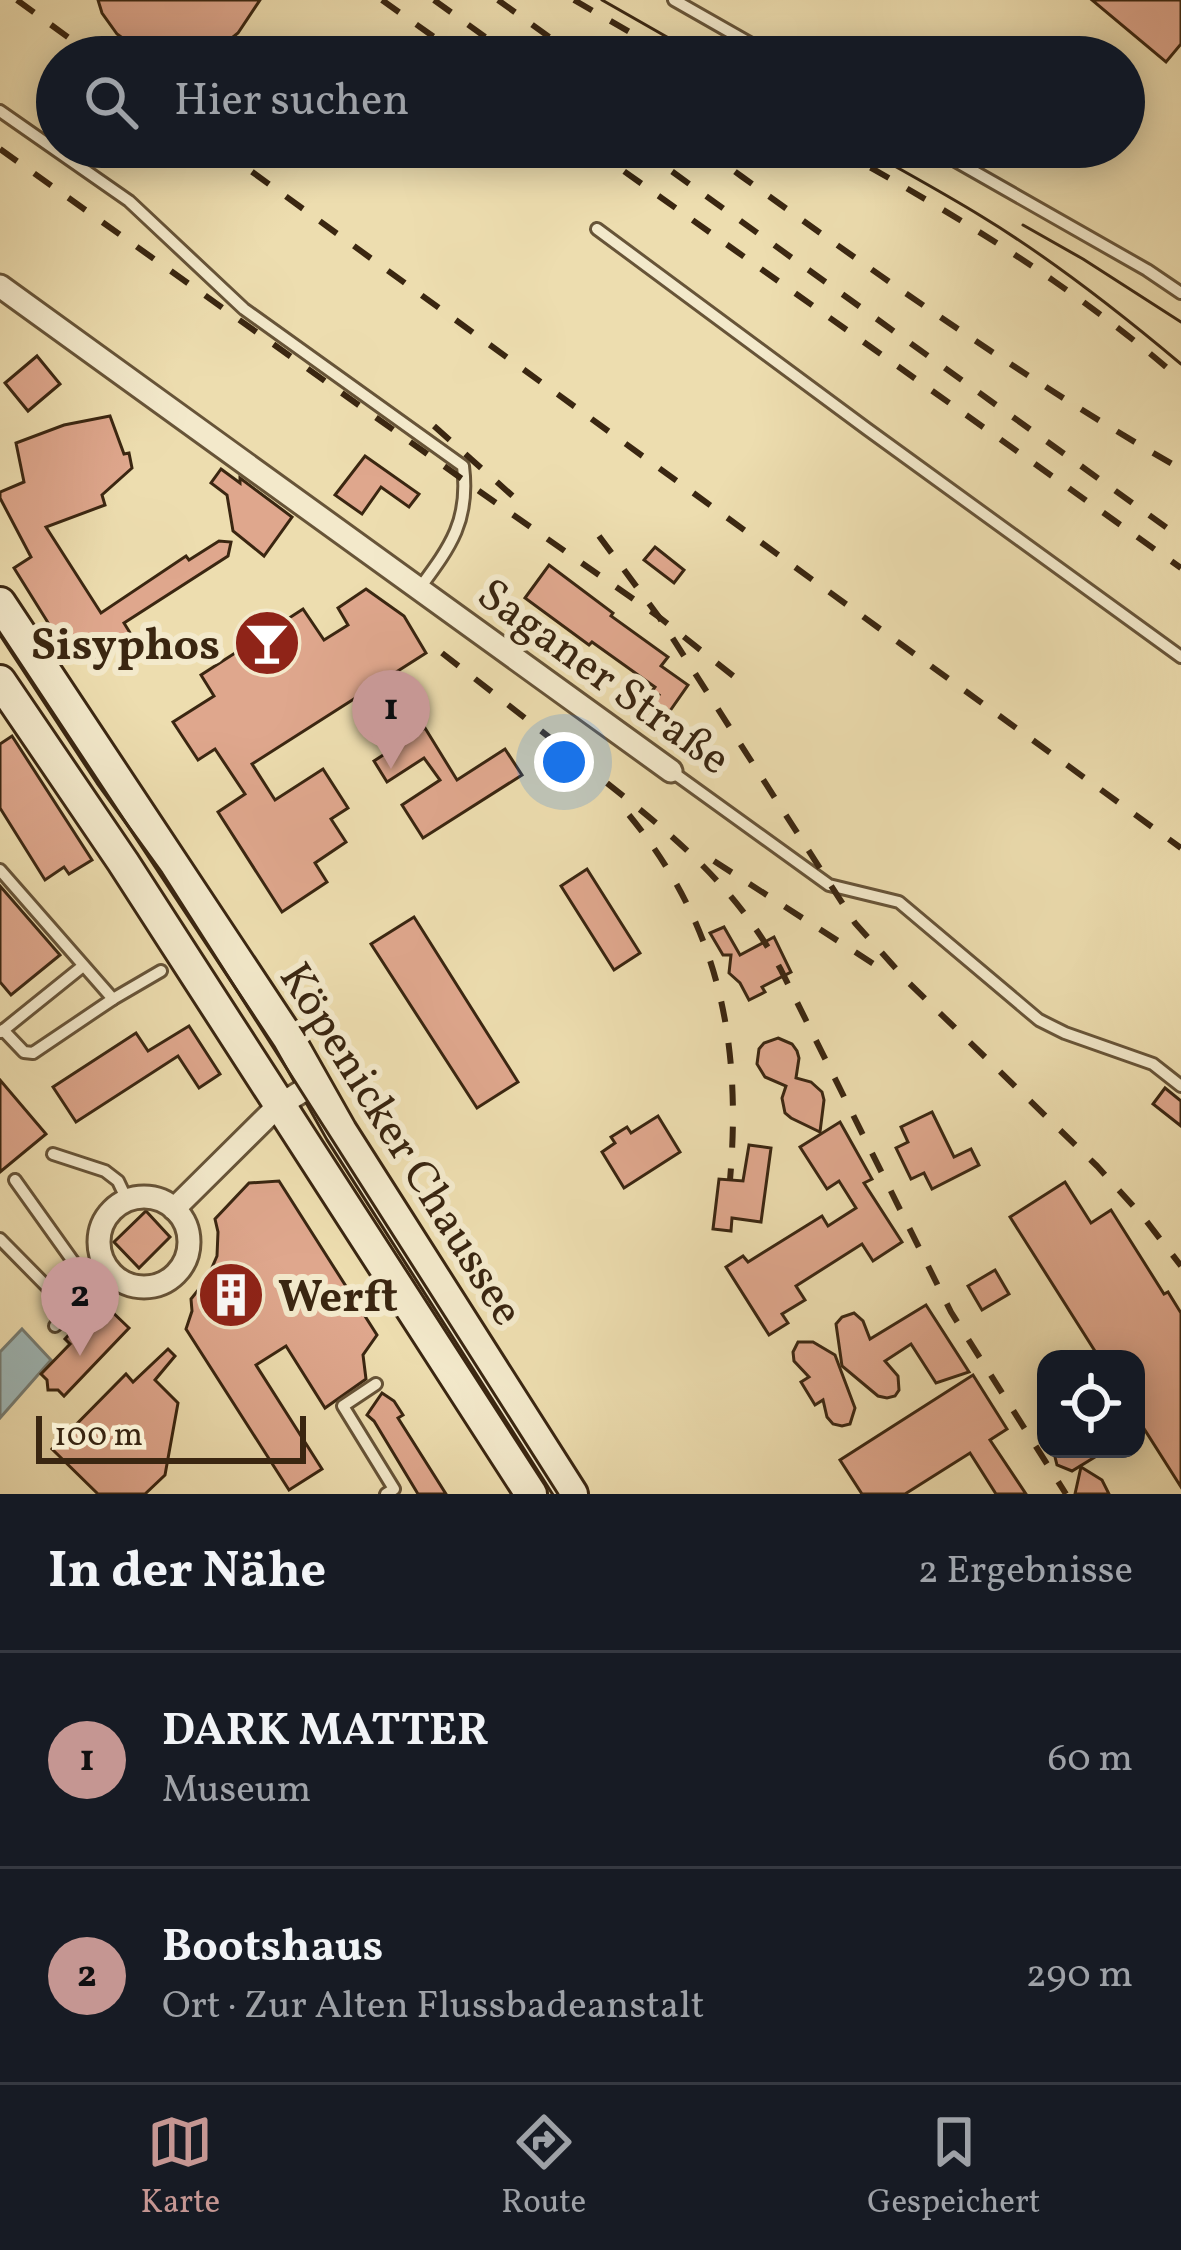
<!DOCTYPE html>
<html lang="de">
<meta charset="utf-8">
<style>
body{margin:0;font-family:Vollkorn,serif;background:#20242c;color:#f1f3f6}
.controls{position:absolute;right:36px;bottom:36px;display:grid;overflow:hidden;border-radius:24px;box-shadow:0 6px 30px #0003}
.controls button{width:108px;height:108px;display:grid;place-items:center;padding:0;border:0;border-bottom:3px solid #363941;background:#171b24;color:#f1f3f6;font:60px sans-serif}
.scale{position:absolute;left:36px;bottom:30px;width:270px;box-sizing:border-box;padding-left:12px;border:6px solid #3a2611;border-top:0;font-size:33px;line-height:42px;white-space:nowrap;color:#3a2611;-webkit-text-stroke:9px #f3e9cb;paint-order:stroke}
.you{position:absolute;left:564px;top:762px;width:42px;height:42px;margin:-30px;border:9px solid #fff;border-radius:50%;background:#1a73e8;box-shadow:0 0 0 18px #1a73e833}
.badge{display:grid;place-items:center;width:78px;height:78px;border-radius:50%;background:#c59692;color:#111;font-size:39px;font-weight:700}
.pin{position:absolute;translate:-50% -99px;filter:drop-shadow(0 3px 6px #0008)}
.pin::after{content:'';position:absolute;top:63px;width:42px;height:36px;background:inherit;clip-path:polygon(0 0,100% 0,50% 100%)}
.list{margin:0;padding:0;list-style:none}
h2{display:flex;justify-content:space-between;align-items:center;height:156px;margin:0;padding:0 48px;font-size:51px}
h2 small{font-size:39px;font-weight:400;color:#9ea1a6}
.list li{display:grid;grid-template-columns:78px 1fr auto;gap:36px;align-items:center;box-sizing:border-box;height:216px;padding:0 48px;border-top:3px solid #363941}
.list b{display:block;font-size:45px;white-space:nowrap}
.list p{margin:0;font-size:39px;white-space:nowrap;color:#9ea1a6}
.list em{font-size:39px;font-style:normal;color:#9ea1a6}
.icon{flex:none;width:66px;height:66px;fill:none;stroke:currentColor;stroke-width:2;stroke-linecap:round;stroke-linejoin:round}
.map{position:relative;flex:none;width:1181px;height:1494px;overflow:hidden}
.search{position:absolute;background:#171b24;box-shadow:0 6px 30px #0003;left:36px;right:36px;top:36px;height:132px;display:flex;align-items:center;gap:30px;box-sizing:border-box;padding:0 42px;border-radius:66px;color:#9ea1a6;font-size:45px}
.sheet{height:588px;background:#171b24}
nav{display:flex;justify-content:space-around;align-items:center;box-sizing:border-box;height:168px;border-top:3px solid #363941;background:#171b24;font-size:33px;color:#9ea1a6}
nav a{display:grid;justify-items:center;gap:6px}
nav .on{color:#c59692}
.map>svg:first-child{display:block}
</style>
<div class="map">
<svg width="1181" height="1494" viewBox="0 0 1181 1494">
<rect width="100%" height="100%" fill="#edddaf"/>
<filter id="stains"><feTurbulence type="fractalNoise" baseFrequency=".00167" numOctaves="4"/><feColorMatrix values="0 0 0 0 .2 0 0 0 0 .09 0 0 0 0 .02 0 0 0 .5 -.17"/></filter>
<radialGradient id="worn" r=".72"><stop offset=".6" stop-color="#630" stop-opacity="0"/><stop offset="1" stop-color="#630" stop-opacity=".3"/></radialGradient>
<polygon fill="#9fb8b7" stroke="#777e75" stroke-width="3" points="22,1329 51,1360 0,1418 0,1352"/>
<g fill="#dfa78d" stroke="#3a2611" stroke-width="3">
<polygon points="98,0 260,0 238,33 217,50 194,57 161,57 139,50 117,34 102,13"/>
<polygon points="1092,0 1181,0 1181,44 1166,62"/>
<polygon points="37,356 60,384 28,411 5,383"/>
<polygon points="110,416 124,454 129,453 132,468 102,495 105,505 46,527 101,613 186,556 189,560 219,541 231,542 228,556 124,623 132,636 97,658 89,646 70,658 14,568 31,557 0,498 0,492 24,482 16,443 64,425"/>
<polygon points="365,456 419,494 409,507 381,487 362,514 335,495"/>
<polygon points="221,469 240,483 240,478 292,517 264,556 233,531 227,495 211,483"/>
<polygon points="655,547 684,570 674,583 644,560"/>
<polygon points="549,565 613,613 611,616 668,657 661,666 688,685 665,718 650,708 659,695 652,691 655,687 592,642 589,645 525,598"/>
<polygon points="366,589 404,616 426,653 252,764 275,800 323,769 348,808 331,819 346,842 315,863 327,882 282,912 218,812 245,794 215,749 198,760 173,722 214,696 201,675 303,609 324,640 348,625 338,608"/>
<polygon points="425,728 457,780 505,749 522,775 423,838 402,805 440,780 424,758 387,782 374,761"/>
<polygon points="12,736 92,860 69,874 64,867 45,880 0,808 0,744"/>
<polygon points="587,869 640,953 614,970 561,886"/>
<polygon points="0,886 60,955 11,995 0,982"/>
<polygon points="414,917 518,1082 477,1108 371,944"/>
<polygon points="724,927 740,955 774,937 791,972 762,987 765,992 749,1000 740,983 729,973 731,955 723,955 710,933"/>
<polygon points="189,1026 220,1074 199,1088 178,1056 76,1122 53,1087 136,1033 148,1051"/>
<polygon points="778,1038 792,1044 797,1051 799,1058 796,1078 811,1082 822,1092 824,1100 820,1132 791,1118 785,1113 782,1098 786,1086 765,1077 757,1064 759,1049 764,1043"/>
<polygon points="0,1080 46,1134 0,1172"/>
<polygon points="1165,1088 1181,1101 1181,1126 1153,1104"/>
<polygon points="932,1112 954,1157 971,1149 979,1165 932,1189 924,1173 911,1179 896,1148 908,1142 901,1127"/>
<polygon points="658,1116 680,1152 624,1188 602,1152 615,1143 611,1137 627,1127 631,1133"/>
<polygon points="840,1122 872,1179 864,1183 902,1242 873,1261 862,1244 796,1286 805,1300 782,1314 788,1323 769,1335 726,1267 743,1256 748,1262 822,1216 828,1226 856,1208 839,1181 827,1189 800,1147"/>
<polygon points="749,1145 771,1148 761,1222 732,1218 731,1231 713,1229 719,1179 743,1181"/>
<polygon points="279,1181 377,1335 363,1355 366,1379 325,1408 286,1346 256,1365 322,1469 289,1490 186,1329 192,1311 191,1299 207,1279 217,1256 218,1232 215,1219 249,1183"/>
<polygon points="1065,1182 1091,1223 1111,1210 1164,1294 1168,1292 1181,1313 1181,1487 1136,1416 1136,1359 1100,1359 1010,1217"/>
<polygon points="146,1211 170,1237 139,1268 114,1242"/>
<polygon points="995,1270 1009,1294 982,1310 968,1286"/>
<polygon points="926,1305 969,1372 936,1383 911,1344 885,1361 898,1376 899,1390 895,1396 887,1398 878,1396 842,1366 836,1324 842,1317 854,1313 863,1321 870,1339"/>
<polygon points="106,1306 129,1328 64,1396 58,1390 48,1390 47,1380 41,1374 70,1344 65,1339 76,1327 81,1331"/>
<polygon points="798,1342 813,1342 835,1355 855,1408 850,1424 842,1426 833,1424 827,1417 823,1400 815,1405 801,1382 809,1377 794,1361 793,1352"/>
<polygon points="168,1349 175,1356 155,1380 178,1403 165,1475 145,1494 98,1494 52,1449 126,1374 133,1382"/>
<polygon points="973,1375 1007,1429 990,1440 1026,1494 996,1494 970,1453 905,1494 862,1494 840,1460"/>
<polygon points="382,1393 394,1401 403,1415 398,1418 446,1494 418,1494 374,1421 367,1415"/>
<polygon points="1053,1449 1108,1449 1072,1471 1057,1465"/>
<polygon points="1081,1467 1102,1480 1109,1494 1075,1494"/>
</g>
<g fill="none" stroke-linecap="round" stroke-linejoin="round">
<g stroke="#675438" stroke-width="16">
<g id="service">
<polyline points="674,0 774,57"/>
<path d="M 0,111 L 129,201 L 244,309 L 463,466 C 470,521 450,547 419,589"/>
<polyline points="931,147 1147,270 1181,293"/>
<polyline points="597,229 867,429 1181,657"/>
<polyline points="671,771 829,885 899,902 1039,1020 1065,1033 1153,1064 1181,1086"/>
<polyline points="0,870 113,999 161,971"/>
<polyline points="3,1030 24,1052 33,1053 113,999"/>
<polyline points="1,1032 83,966"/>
<polyline points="53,1154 105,1171 118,1181 127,1200"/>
<polyline points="15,1180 92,1288"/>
<polyline points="0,1239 70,1310"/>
<polyline points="55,1326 109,1270"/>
<polyline points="376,1384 343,1406 394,1489 386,1494"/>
</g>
</g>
<g stroke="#675438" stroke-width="27">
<g id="minor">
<polyline points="0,286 671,771"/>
<circle cx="144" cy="1242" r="45"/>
<polyline points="174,1209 278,1106 314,1084"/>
</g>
</g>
<g stroke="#3a2611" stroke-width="36">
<g id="secondary">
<polyline points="0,603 289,1039 341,1131 572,1494"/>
<polyline points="0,681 123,862 531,1494"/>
</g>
</g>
<use href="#service" stroke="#f3e9cb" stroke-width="10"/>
<use href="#minor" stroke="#f3e9cb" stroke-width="21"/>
<use href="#secondary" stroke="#f3e9cb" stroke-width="30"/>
<g stroke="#3a2611" stroke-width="3">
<polyline points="602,0 702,57"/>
<path d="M 861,147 C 901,170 942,192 981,216 C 1052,259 1118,311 1181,364"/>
<polyline points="1023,225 1083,259 1181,322"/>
<polyline points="0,635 97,783 162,873 558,1494"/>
</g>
<g stroke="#3a2611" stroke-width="6" stroke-dasharray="21 21" stroke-linecap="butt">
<polyline points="17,0 95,57"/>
<polyline points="382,0 462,57"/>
<polyline points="434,0 513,57"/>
<polyline points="498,0 577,57"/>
<polyline points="574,0 673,57"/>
<polyline points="218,147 1181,848"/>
<polyline points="590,147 1181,568"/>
<polyline points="638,147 1181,538"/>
<path d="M 701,147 C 857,260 1013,373 1181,469"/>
<path d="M 834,147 C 956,215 1076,287 1181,380"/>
<polyline points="0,149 479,491 659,617 737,679"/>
<polyline points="434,426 525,507"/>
<polyline points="599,536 659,617 855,923 909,983 1097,1166 1144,1218 1181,1266"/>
<path d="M 442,653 C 492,692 543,732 593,772 C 669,832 734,883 781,970 L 951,1312 L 1066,1494"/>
<path d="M 629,815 C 719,925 742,1042 730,1180"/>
<polyline points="714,861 880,968"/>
</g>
</g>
<defs>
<g id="bar-disc" transform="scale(3.45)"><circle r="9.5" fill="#8f2418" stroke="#f3e9cb"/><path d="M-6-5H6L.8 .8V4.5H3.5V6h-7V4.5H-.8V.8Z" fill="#fff"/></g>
<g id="building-disc" transform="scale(3.45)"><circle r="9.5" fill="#8f2418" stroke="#f3e9cb"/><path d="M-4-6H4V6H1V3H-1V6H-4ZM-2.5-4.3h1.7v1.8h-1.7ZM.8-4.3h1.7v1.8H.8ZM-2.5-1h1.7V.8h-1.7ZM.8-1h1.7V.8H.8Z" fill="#fff"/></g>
</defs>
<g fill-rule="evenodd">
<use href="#bar-disc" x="267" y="643"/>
<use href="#building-disc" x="231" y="1295"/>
</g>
<g text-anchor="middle" stroke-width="12" stroke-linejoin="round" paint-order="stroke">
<g font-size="45" font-weight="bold" fill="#3a2611" stroke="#f3e9cb" text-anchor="end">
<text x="220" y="659">Sisyphos</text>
<text x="278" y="1311" text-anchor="start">Werft</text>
</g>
<g font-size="45" fill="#3a2611" stroke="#f3e9cb">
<text transform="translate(605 675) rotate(36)" y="16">Saganer Straße</text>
<text transform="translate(403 1143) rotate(58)" y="16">Köpenicker Chaussee</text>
</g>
</g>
<rect width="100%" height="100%" filter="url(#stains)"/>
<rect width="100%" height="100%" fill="url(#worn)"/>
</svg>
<div class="controls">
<button><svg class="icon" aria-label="locate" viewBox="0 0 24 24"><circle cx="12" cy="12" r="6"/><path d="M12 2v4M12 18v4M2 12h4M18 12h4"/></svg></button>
</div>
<div class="scale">100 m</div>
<div class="you"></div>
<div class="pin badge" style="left:391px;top:769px">1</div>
<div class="pin badge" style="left:80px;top:1356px">2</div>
<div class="search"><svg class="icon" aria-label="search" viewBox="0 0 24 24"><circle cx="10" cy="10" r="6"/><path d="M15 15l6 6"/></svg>Hier suchen</div>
</div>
<section class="sheet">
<h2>In der Nähe<small>2 Ergebnisse</small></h2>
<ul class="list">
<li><span class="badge">1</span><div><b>DARK MATTER</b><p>Museum</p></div><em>60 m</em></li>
<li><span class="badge">2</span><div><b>Bootshaus</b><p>Ort · Zur Alten Flussbadeanstalt</p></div><em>290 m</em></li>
</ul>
</section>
<nav>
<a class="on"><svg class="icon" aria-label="map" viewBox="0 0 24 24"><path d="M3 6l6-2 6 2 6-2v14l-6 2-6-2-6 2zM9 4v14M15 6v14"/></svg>Karte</a>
<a><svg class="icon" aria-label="directions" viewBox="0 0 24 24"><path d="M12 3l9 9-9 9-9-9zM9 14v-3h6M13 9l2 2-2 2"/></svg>Route</a>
<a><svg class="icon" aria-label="saved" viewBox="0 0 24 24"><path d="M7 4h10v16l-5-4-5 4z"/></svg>Gespeichert</a>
</nav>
